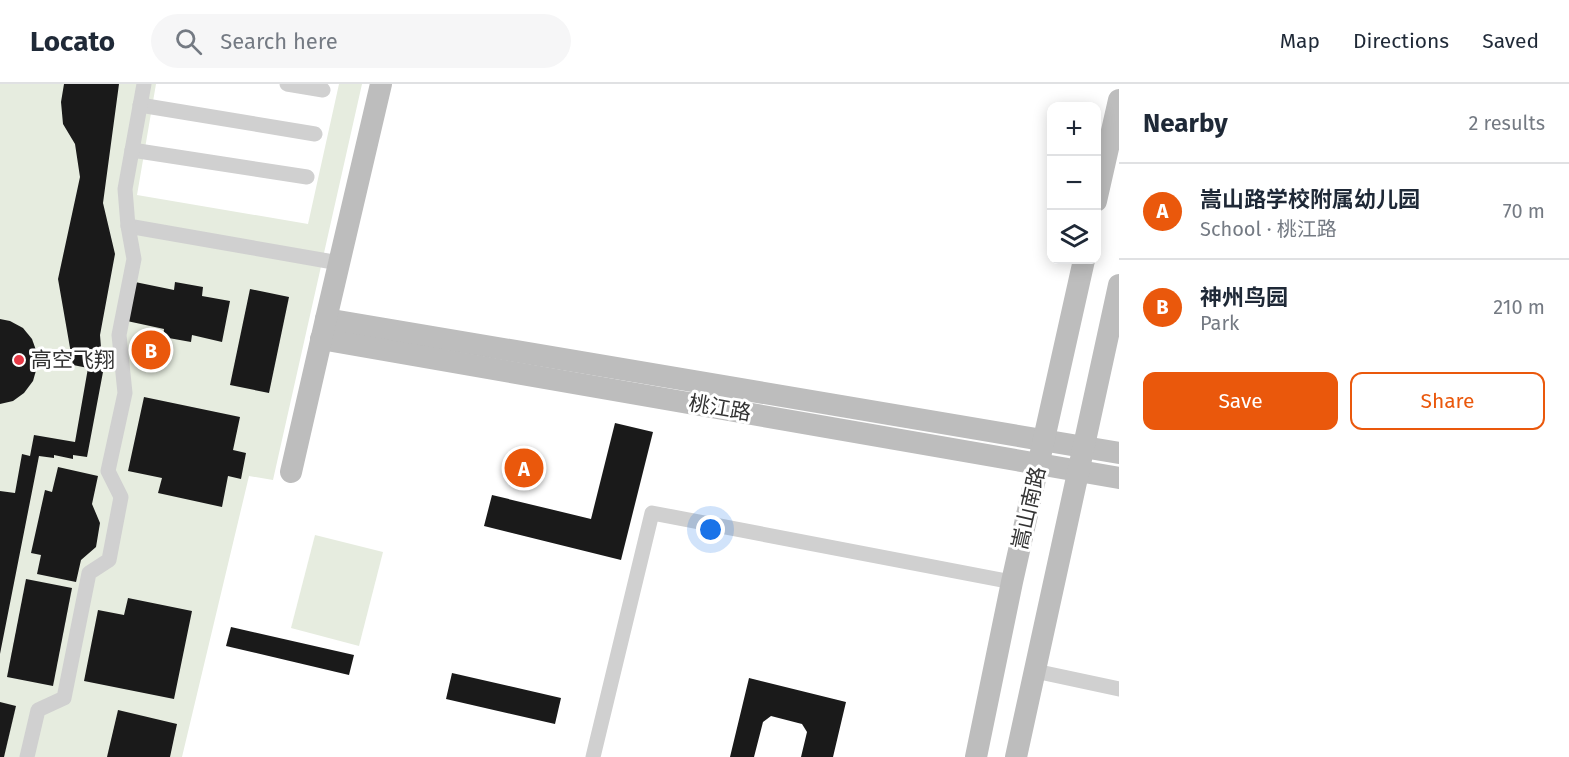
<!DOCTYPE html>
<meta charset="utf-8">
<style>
body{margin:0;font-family:"Fira Sans","Noto Sans SC",sans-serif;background:#f6f6f7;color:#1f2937}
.controls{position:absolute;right:18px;top:18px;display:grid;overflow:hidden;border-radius:12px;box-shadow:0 3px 15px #0003}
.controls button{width:54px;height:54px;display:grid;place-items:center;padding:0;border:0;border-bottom:2px solid #e0e1e3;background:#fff;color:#1f2937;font:30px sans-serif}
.you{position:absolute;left:711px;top:446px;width:21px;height:21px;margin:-15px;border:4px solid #fff;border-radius:50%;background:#1a73e8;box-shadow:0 0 0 9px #1a73e833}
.badge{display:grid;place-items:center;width:39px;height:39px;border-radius:50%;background:#ea580c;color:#fff;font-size:20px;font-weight:700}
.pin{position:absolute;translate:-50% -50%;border:3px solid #fff;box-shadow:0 2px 6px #0006}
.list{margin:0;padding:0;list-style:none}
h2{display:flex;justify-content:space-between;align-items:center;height:78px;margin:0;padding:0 24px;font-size:26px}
h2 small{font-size:20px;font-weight:400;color:#747a83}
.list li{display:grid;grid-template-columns:39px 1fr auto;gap:18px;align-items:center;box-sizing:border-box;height:96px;padding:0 24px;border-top:2px solid #e0e1e3}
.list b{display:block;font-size:22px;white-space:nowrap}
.list p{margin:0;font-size:20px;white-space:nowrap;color:#747a83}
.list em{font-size:20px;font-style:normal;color:#747a83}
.actions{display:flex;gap:12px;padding:18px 24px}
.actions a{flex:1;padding:14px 0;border:2px solid #ea580c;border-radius:12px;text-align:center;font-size:21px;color:#ea580c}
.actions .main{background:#ea580c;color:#fff}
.icon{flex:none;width:33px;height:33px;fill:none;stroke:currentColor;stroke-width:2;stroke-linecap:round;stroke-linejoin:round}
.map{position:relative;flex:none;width:1119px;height:673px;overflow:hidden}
header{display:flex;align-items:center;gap:36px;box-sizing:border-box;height:84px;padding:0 30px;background:#fff;border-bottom:2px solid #e0e1e3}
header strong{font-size:28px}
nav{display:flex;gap:33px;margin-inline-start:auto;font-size:21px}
.search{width:420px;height:54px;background:#f6f6f7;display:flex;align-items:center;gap:15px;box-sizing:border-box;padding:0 21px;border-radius:33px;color:#747a83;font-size:22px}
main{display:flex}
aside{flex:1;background:#fff}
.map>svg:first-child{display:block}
</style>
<header>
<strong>Locato</strong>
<div class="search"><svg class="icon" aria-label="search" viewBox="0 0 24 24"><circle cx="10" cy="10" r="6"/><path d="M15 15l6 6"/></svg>Search here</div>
<nav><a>Map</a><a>Directions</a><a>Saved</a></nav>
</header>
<main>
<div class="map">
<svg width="1119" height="673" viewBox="0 0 1119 673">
<rect width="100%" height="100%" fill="#fff"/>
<g fill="#e6ecdf">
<polygon points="0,0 156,0 137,111 308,140 339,0 362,0 273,396 249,392 182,673 0,673"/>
<polygon points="315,451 383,468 359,562 291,544"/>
</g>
<g fill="#1a1a1a">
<polygon points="64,0 119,0 103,119 115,170 100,251 103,288 87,373 73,371 73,375 54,371 54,374 39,372 0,570 0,407 15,409 22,370 30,372 34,351 75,358 88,284 73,281 58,195 80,93 75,60 63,40 61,18"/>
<polygon points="135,198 174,206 175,198 203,203 202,212 230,217 222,258 192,251 191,258 163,253 164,245 127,237"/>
<polygon points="250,205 289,213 269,309 230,301"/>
<polygon points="0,235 10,237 23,244 32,255 37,269 37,283 33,297 24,309 13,317 0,320"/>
<polygon points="144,313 240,333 233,366 246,369 241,395 228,392 222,423 158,409 162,394 128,387"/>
<polygon points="615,339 653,348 621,476 484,442 492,411 591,435"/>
<polygon points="58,383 98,392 92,420 100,439 96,463 81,476 76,498 37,490 41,471 31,469 45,406 52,408"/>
<polygon points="26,495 72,504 53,602 7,593"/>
<polygon points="128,514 192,527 174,615 84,597 98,526 124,531"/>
<polygon points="231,543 354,571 349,591 226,562"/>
<polygon points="452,589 561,614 555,640 446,615"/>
<polygon points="749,594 846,618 833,673 801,673 807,648 802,640 771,632 763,638 754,673 730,673"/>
<polygon points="0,618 16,622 4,673 0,673"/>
<polygon points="118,626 177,640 170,673 107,673"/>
</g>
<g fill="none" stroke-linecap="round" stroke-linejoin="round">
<g stroke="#d0d0d0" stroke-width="15">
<polyline points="287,0 323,6"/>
<polyline points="140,21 315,50"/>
<polyline points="132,66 307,93"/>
<polyline points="128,142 339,179"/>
<polyline points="1035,587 1119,605"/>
<polyline points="27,673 38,626 64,614 89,489 109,476 121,413 108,387 125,309 119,251 134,175 128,142 125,105 144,0"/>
<polyline points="593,673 652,429 1012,498"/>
</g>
<g stroke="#bdbdbd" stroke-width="22">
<polyline points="1096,117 1119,16"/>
<polyline points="326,235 1119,369"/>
<polyline points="321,255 1119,394"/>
<polyline points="291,388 326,235 381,0"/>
<polyline points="976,673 1012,498 1084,176"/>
<polyline points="1016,673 1119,201"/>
</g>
</g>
<circle fill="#e63946" stroke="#fff" stroke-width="2" cx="19" cy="276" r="6"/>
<g text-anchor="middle" stroke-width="6" stroke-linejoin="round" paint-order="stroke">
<g font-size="21" fill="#333" stroke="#fff" text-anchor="start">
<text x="31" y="283">高空飞翔</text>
</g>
<g font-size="21" fill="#333" stroke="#fff">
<text transform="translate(720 324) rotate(10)" y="7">桃江路</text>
<text transform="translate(1029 424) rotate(-77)" y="7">嵩山南路</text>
</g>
</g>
</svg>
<div class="controls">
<button>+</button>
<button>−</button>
<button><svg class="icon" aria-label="layers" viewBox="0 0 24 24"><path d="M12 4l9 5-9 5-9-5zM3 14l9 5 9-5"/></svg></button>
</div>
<div class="you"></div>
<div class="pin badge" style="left:524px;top:384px">A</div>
<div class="pin badge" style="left:151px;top:266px">B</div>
</div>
<aside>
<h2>Nearby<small>2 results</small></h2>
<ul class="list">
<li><span class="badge">A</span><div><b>嵩山路学校附属幼儿园</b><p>School · 桃江路</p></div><em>70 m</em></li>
<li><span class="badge">B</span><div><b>神州鸟园</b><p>Park</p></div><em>210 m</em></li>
</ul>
<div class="actions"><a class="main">Save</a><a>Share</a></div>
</aside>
</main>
